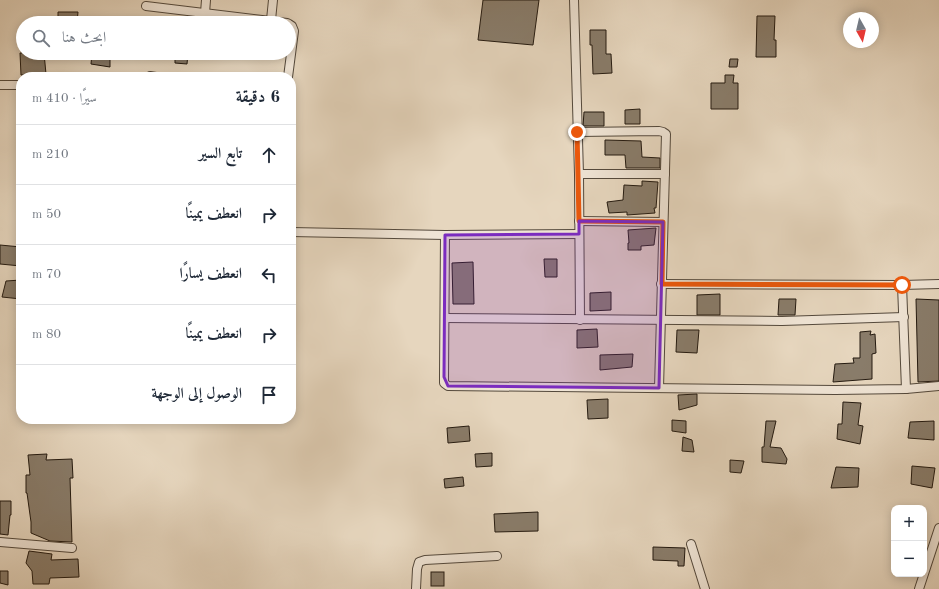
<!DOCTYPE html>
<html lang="ar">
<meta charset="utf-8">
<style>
body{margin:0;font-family:"Old Standard TT",Amiri,serif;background:#f6f6f7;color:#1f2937;direction:rtl}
.controls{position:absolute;right:12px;bottom:12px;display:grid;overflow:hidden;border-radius:8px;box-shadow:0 2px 10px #0003}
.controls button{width:36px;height:36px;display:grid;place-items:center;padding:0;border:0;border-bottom:1px solid #e0e1e3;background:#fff;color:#1f2937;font:20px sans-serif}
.compass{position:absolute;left:843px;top:12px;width:36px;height:36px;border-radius:50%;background:#fff;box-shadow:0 2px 10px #0003;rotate:172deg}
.stop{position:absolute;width:12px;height:12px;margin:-9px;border:3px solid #ea580c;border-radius:50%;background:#fff}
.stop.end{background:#ea580c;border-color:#fff;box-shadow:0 1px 4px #0008}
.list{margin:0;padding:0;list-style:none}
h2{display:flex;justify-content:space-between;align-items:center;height:52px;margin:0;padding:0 16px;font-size:17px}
h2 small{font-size:13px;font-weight:400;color:#747a83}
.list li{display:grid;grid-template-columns:26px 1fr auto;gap:12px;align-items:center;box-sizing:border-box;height:60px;padding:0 16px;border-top:1px solid #e0e1e3}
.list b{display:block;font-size:15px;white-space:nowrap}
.list em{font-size:13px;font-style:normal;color:#747a83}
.icon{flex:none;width:22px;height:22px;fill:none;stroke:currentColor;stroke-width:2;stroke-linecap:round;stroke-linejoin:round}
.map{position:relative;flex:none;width:939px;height:589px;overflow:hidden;direction:ltr}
.search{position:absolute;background:#fff;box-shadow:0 2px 10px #0003;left:16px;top:16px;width:280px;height:44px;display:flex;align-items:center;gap:10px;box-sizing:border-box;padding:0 14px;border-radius:22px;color:#747a83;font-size:15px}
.panel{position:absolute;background:#fff;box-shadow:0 2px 10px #0003;left:16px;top:72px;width:280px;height:352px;border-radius:16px;direction:rtl}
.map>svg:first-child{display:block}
</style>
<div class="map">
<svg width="939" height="589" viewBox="0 0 939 589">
<rect width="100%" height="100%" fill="#e6d6be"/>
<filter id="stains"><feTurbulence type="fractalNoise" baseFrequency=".005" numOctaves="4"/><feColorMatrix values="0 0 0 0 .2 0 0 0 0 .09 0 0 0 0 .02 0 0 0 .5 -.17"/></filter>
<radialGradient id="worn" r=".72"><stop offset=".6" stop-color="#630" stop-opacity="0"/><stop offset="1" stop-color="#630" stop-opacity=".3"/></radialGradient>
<g fill="#897c6a" stroke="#241a10">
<polygon points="483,0 539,0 533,45 478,40"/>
<polygon points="58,12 78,12 77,23 58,23"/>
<polygon points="757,16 775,16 774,40 776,40 776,57 756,57"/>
<polygon points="590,30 606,30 606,54 611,54 612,73 593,74 592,45 590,45"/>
<polygon points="20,53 44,53 46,74 21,75"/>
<polygon points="92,53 110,53 110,67 91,64"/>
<polygon points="175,53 188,53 187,64 175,63"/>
<polygon points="730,59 738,59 737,67 729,67"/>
<polygon points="725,75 734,75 733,83 738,83 738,109 711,109 711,83 725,83"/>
<polygon points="640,109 640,124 625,124 625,110"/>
<polygon points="584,112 604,112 604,126 583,126"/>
<polygon points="605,140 641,141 642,157 660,158 660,168 626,168 625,155 605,155"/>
<polygon points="642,181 658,182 656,208 654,208 655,213 627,215 627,212 609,213 607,202 623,200 624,185 642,186"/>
<polygon points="656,228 654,245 641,246 641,250 628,250 628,243 629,243 628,230"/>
<polygon points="0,245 21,247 21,266 0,264"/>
<polygon points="544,259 557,259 557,277 545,277"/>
<polygon points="473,262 474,304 453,304 452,263"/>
<polygon points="21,280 21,299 2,297 6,281"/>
<polygon points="611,292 611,310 590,311 590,293"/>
<polygon points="720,294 720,315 697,315 697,295"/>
<polygon points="779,299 796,299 795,315 778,315"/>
<polygon points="916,299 939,300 939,381 918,382"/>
<polygon points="597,329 598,347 577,348 577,330"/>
<polygon points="677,330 699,330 697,353 676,352"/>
<polygon points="871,331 870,335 875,334 876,353 872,354 872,379 833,382 835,364 854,363 853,358 860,358 860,332"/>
<polygon points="633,354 632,367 600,370 600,355"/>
<polygon points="697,394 697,405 679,410 678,395"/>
<polygon points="608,399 608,418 588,419 587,400"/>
<polygon points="843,402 861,403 858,425 863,426 860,444 837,439 838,424 842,424"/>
<polygon points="672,420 686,421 686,433 672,431"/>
<polygon points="766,421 776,421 770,447 781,448 787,459 786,464 762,462 762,447 764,447"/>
<polygon points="934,421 934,440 908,438 910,422"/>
<polygon points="469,426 470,441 448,443 447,428"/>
<polygon points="683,437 692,440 694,452 682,451"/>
<polygon points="492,453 492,466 476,467 475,454"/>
<polygon points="47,454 46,460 72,459 73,478 70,478 72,542 50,541 31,533 31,522 27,493 26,493 26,475 30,475 28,455"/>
<polygon points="730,460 744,461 741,473 730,472"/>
<polygon points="912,466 935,468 932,488 911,484"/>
<polygon points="836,467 859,468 858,487 831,488"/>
<polygon points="463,477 464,486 445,488 444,479"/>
<polygon points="0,501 11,501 11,515 10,515 8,535 0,534"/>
<polygon points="538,512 538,531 495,532 494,514"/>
<polygon points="653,547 685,548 684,566 678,566 678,561 653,560"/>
<polygon points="29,551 52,554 51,560 78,559 79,577 50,578 49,584 33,584 32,571 26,563"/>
<polygon points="0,571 8,571 8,585 0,583"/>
<rect x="431" y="572" width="13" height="14"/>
</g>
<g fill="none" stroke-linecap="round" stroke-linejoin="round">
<g stroke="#54493c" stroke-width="10">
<g id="minor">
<polyline points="574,0 579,174 580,320"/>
<polyline points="146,6 287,23"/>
<polyline points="205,13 206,0"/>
<polyline points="271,20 273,0"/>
<polyline points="150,76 156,77"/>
<polyline points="288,77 294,31 292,26 289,24"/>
<polyline points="0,85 21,85"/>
<polyline points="577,132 659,131 663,132 666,134 659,388"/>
<polyline points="579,174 665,174"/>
<polyline points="579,221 663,222"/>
<polyline points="291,232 445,235 579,234"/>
<polyline points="445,235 444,377 444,383 448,386 835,390 906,389 939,386"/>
<polyline points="661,284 902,285 939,284"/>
<polyline points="902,285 906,389"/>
<polyline points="445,318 782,321 904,317"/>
<polyline points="0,542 72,548"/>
<polyline points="691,544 705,589"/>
<polyline points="416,589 417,569 419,562 425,560 497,556"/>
<polyline points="919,589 939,528"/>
</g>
</g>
<use href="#minor" stroke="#efe4d5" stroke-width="8"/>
</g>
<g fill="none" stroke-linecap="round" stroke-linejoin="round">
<polyline stroke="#ea580c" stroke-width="5" points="577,132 579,221 663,222 662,284 902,285"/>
</g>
<path fill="#7b2cbf" fill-opacity="0.2" stroke="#7b2cbf" stroke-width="3" stroke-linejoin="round" d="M 579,221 L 663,222 L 659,388 L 448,386 L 444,377 L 445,235 L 579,234 Z"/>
<rect width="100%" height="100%" filter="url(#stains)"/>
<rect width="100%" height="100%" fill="url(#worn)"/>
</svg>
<div class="controls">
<button>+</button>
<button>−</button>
</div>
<svg class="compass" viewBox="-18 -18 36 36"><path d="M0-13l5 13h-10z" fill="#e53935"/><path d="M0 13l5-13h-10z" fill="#747a83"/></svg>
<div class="stop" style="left:902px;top:285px"></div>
<div class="stop end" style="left:577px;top:132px"></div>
<div class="search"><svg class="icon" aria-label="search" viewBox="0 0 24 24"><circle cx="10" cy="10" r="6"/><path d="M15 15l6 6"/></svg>ابحث هنا</div>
<section class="panel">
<h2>6 دقيقة<small>سيرًا · 410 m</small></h2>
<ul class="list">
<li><svg class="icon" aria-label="ahead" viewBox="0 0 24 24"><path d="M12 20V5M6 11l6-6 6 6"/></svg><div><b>تابع السير</b></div><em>210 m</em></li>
<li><svg class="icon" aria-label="right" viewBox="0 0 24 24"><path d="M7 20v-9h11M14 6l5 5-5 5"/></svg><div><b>انعطف يمينًا</b></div><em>50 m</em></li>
<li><svg class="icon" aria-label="left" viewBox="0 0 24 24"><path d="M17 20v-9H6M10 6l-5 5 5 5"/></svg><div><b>انعطف يسارًا</b></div><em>70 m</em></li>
<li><svg class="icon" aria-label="right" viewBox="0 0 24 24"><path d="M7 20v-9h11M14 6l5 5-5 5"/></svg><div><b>انعطف يمينًا</b></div><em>80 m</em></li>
<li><svg class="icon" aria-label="arrive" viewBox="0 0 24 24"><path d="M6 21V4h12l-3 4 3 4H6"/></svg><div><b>الوصول إلى الوجهة</b></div></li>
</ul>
</section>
</div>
